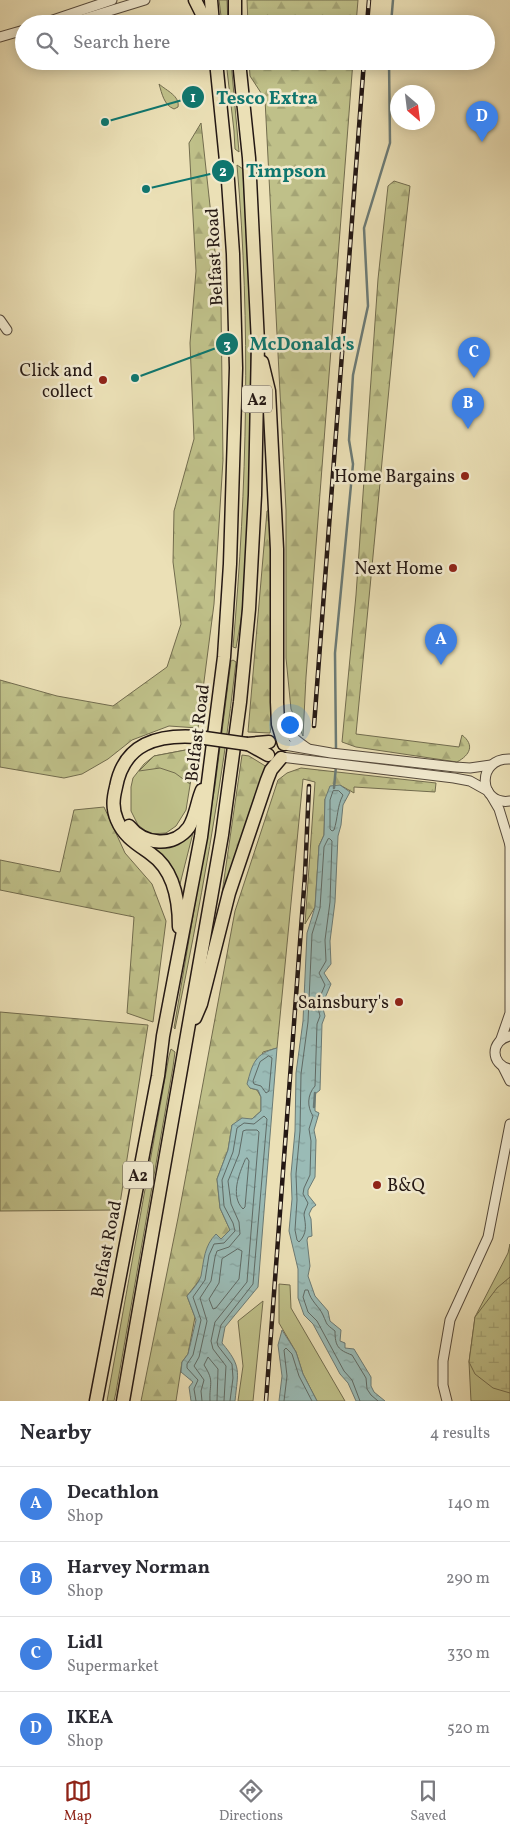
<!DOCTYPE html>
<style>
body{margin:0;font-family:Vollkorn,serif;background:#f2f2f3;color:#2b2b33}
.compass{position:absolute;left:390px;top:85px;width:45px;height:45px;border-radius:50%;background:#fff;box-shadow:0 2px 12px #0003;rotate:152deg}
.you{position:absolute;left:289px;top:724px;width:18px;height:18px;margin:-12px;border:4px solid #fff;border-radius:50%;background:#1a73e8;box-shadow:0 0 0 8px #1a73e833}
.badge{display:grid;place-items:center;width:32px;height:32px;border-radius:50%;background:#8f2418;color:#fff;font-size:16px;font-weight:700}
.pin{position:absolute;translate:-50% -41px;filter:drop-shadow(0 1px 2px #0008)}
.pin::after{content:'';position:absolute;top:26px;width:18px;height:15px;background:inherit;clip-path:polygon(0 0,100% 0,50% 100%)}
.list{margin:0;padding:0;list-style:none}
h2{display:flex;justify-content:space-between;align-items:center;height:65px;margin:0;padding:0 20px;font-size:21px}
h2 small{font-size:16px;font-weight:400;color:#7c7c81}
.list li{display:grid;grid-template-columns:32px 1fr auto;gap:15px;align-items:center;box-sizing:border-box;height:75px;padding:0 20px;border-top:1px solid #e1e1e2}
.list b{display:block;font-size:19px;white-space:nowrap}
.list p{margin:0;font-size:16px;white-space:nowrap;color:#7c7c81}
.list em{font-size:16px;font-style:normal;color:#7c7c81}
.icon{flex:none;width:28px;height:28px;fill:none;stroke:currentColor;stroke-width:2;stroke-linecap:round;stroke-linejoin:round}
.map{position:relative;flex:none;width:510px;height:1401px;overflow:hidden}
.search{position:absolute;background:#fff;box-shadow:0 2px 12px #0003;left:15px;right:15px;top:15px;height:55px;display:flex;align-items:center;gap:12px;box-sizing:border-box;padding:0 18px;border-radius:28px;color:#7c7c81;font-size:19px}
.sheet{height:365px;background:#fff}
nav{display:flex;justify-content:space-around;align-items:center;box-sizing:border-box;height:70px;border-top:1px solid #e1e1e2;background:#fff;font-size:14px;color:#7c7c81}
nav a{display:grid;justify-items:center;gap:2px}
nav .on{color:#8f2418}
.map>svg:first-child{display:block}
</style>
<div class="map">
<svg width="510" height="1401" viewBox="0 0 510 1401">
<defs>
<pattern id="forest-firs" width="22" height="20" patternUnits="userSpaceOnUse" patternTransform="scale(1.25)"><rect width="22" height="20" fill="#bfc089"/><path d="M5 1l3.5 6h-7zM16 11l3.5 6h-7z" fill="#a4a475"/></pattern>
<pattern id="wetland-marsh" width="20" height="14" patternUnits="userSpaceOnUse" patternTransform="scale(1.25)"><rect width="20" height="14" fill="#bfc089"/><path d="M1 5h8M5 5V1M11 12h8M15 12V8" fill="none" stroke="#a4a475"/></pattern>
<pattern id="water-ripples" width="26" height="14" patternUnits="userSpaceOnUse" patternTransform="scale(1.25)"><rect width="26" height="14" fill="#9abbb6"/><path d="M2 4q2-2 4 0t4 0M15 11q2-2 4 0t4 0" fill="none" stroke="#85a09c"/></pattern>
</defs>
<rect width="100%" height="100%" fill="#ebe0b6"/>
<filter id="stains"><feTurbulence type="fractalNoise" baseFrequency=".004" numOctaves="4"/><feColorMatrix values="0 0 0 0 .2 0 0 0 0 .09 0 0 0 0 .02 0 0 0 .5 -.17"/></filter>
<radialGradient id="worn" r=".72"><stop offset=".6" stop-color="#630" stop-opacity="0"/><stop offset="1" stop-color="#630" stop-opacity=".3"/></radialGradient>
<g fill="#bfc089" stroke="#726c4e">
<polygon points="219,0 227,0 228,24 222,24"/>
<polygon points="226,61 231,61 239,152 235,149 234,131"/>
<path d="M 159,84 C 167,91 180,96 178,107 L 174,109 C 164,105 162,94 159,84 Z"/>
<path d="M 237,165 L 243,169 L 251,331 L 250,427 L 249,501 L 242,614 L 236,648 L 233,647 C 247,487 251,325 237,165 Z"/>
<path d="M 233,660 L 236,662 C 222,787 200,907 175,1029 L 174,1028 L 215,786 L 231,661 Z"/>
<polygon points="196,748 186,810 176,826 166,833 150,834 138,825 131,811 131,787 133,778 144,764 154,756"/>
<path d="M 194,829 L 180,884 L 173,870 L 140,844 C 167,853 174,848 194,829 Z"/>
<polygon points="171,1049 175,1052 173,1067 116,1392 114,1401 107,1401 169,1056"/>
<polygon points="510,1244 510,1401 471,1401 469,1362 475,1317 508,1253"/>
<polygon points="279,1284 290,1285 291,1308 345,1401 317,1401 303,1374 296,1352 279,1323"/>
<polygon points="263,1301 253,1401 238,1401 243,1366 238,1321"/>
</g>
<g fill="url(#forest-firs)" stroke="#726c4e">
<polygon points="247,0 358,0 356,24 248,24"/>
<polygon points="249,61 353,61 306,677 303,736 291,709 286,658 286,510 265,99 250,76"/>
<polygon points="201,123 221,307 223,460 214,604 198,728 169,726 132,740 108,759 82,774 64,778 0,767 0,680 57,696 113,706 167,667 181,624 173,562 174,511 194,439 190,343 196,271 189,143"/>
<path d="M 394,181 L 410,186 L 399,284 L 356,734 L 459,747 L 462,735 C 475,745 470,755 457,762 L 356,747 L 342,742 L 356,595 L 378,279 L 388,186 Z"/>
<polygon points="272,509 271,727 270,733 248,732 267,511"/>
<polygon points="196,748 190,784 175,773 160,768 139,771 154,756"/>
<polygon points="242,755 249,756 267,767 219,914"/>
<polygon points="301,768 436,783 435,792 354,787 354,793 340,785 325,799 324,835 319,846 315,907 305,924 315,782 303,779 277,1048 263,1052 250,1088 257,1090 261,1097 261,1111 252,1119 232,1125 228,1150 217,1179 220,1208 230,1230 221,1239 216,1234 201,1278 187,1296 195,1317 188,1354 182,1362 176,1401 141,1401 178,1218 235,911 278,780 287,773"/>
<polygon points="104,807 125,853 152,884 166,921 153,1022 127,1013 134,917 0,890 0,860 60,872 74,810"/>
<polygon points="0,1012 148,1025 119,1210 0,1211"/>
</g>
<polygon fill="url(#wetland-marsh)" stroke="#726c4e" points="510,1277 510,1393 493,1388 475,1374 469,1362 475,1317 497,1288"/>
<g fill="url(#water-ripples)" stroke="#6b7a75">
<polygon points="340,785 350,792 343,805 341,825 338,836 335,902 330,941 331,964 324,973 331,984 322,1005 325,1016 322,1024 320,1090 315,1094 315,1111 319,1113 314,1130 316,1140 315,1177 308,1190 308,1195 316,1205 312,1208 309,1214 311,1219 312,1236 308,1237 307,1240 310,1266 308,1276 315,1296 328,1311 330,1321 341,1330 340,1341 345,1343 345,1348 354,1349 371,1377 371,1386 374,1392 385,1401 356,1401 348,1383 340,1374 313,1324 304,1315 298,1298 298,1269 289,1231 292,1199 291,1174 295,1131 296,1073 303,1021 307,933 315,907 319,846 324,835 325,799 330,786"/>
<path d="M 277,1048 L 258,1287 L 225,1327 L 222,1343 C 242,1367 238,1371 235,1401 L 191,1401 L 189,1387 L 193,1382 L 181,1372 L 182,1362 L 188,1354 L 196,1320 L 187,1296 C 192,1290 199,1283 201,1276 C 204,1260 204,1246 216,1234 L 221,1239 L 230,1230 L 220,1208 L 217,1179 L 228,1150 L 232,1125 L 242,1118 L 252,1119 L 261,1111 L 261,1097 L 258,1090 L 250,1088 L 247,1084 C 253,1062 255,1054 277,1048 Z"/>
<polygon points="282,1330 296,1352 303,1374 317,1401 279,1401 282,1376 278,1345"/>
</g>
<g fill="none" stroke-linecap="round" stroke-linejoin="round">
<g stroke="#5f6a65" stroke-width="1">
<path d="M 339,791 L 343,795 C 337,806 338,818 334,830 L 332,831 L 330,829 L 330,800 L 333,791 Z"/>
<path d="M 330,839 L 332,841 L 330,902 L 325,940 L 326,961 L 319,973 L 325,985 L 317,1004 L 320,1016 L 317,1024 L 315,1086 C 307,1095 307,1107 313,1116 L 309,1129 L 311,1141 L 310,1175 L 304,1188 L 303,1194 L 308,1203 C 307,1207 304,1211 304,1215 C 306,1226 307,1234 299,1242 L 297,1240 L 295,1230 L 297,1200 L 296,1174 L 300,1131 L 301,1074 L 308,1022 L 312,934 L 320,908 L 324,847 L 328,839 Z"/>
<polygon points="269,1056 272,1058 269,1091 266,1093 261,1086 254,1084 253,1081 260,1062"/>
<path d="M 247,1158 L 249,1161 L 245,1207 L 243,1209 C 230,1196 239,1174 245,1160 Z"/>
<polygon points="238,1249 242,1251 239,1279 216,1308 213,1309 209,1299 219,1283 222,1259"/>
<polyline points="196,1401 194,1389 198,1380 187,1368 187,1364 193,1355 201,1320 193,1297 205,1280 209,1255 214,1244 224,1243 235,1231 233,1223 224,1206 222,1180 233,1152 237,1128 244,1123 254,1124 264,1116 267,1119 253,1284 221,1325 217,1342 218,1346 232,1364 233,1378 230,1401"/>
<polyline points="202,1401 201,1391 204,1380 194,1366 199,1357 207,1321 200,1298 211,1281 215,1257 217,1251 229,1247 240,1234 239,1222 231,1204 228,1181 239,1154 243,1131 246,1130 257,1130 259,1132 247,1282 215,1322 211,1341 213,1349 226,1366 224,1401"/>
<path d="M 210,1401 C 209,1383 215,1382 204,1365 L 208,1357 L 218,1369 L 217,1401"/>
<polyline points="284,1401 287,1376 284,1350 286,1348 292,1354 299,1376 312,1401"/>
<path d="M 360,1401 L 352,1380 L 344,1371 L 317,1321 L 308,1312 L 303,1297 L 305,1290 L 308,1290 C 311,1302 319,1306 323,1315 C 328,1326 325,1323 335,1331 C 335,1346 338,1350 352,1355 L 366,1378 L 367,1389 L 371,1395 L 378,1401"/>
</g>
<g stroke="#6b7a75" stroke-width="2.5">
<polyline points="391,24 393,0"/>
<polyline points="336,750 335,653 353,464 349,440 353,375 368,306 364,228 390,143 389,61"/>
<polyline points="334,788 336,766"/>
<polyline points="314,1107 315,1093"/>
</g>
<g stroke="#564a3c" stroke-width="11">
<g id="minor">
<polyline points="41,24 112,0"/>
<polyline points="67,24 145,0"/>
<polyline points="0,37 24,30"/>
<polyline points="0,320 7,330"/>
<path d="M 282,722 C 288,734 295,740 307,748"/>
<polyline points="285,745 331,753 455,767 470,768 491,765"/>
<polyline points="281,757 454,778 470,781 488,791"/>
<path d="M 510,759 C 475,758 479,806 510,801"/>
<polyline points="492,797 499,809 510,845"/>
<path d="M 510,1036 C 490,1040 490,1065 510,1069"/>
<polyline points="501,1039 510,1013 510,844"/>
<polyline points="503,1067 510,1081"/>
<polyline points="447,1401 443,1385 443,1361 450,1320 488,1237 510,1124"/>
</g>
</g>
<g stroke="#241814" stroke-width="15">
<g id="highway">
<polyline points="195,0 207,24"/>
<polyline points="211,0 213,24"/>
<polyline points="235,0 235,24"/>
<polyline points="262,362 269,391 277,549 277,702 278,724 284,744"/>
<polyline points="247,744 269,742"/>
<polyline points="250,745 268,755"/>
<path d="M 129,826 C 144,845 174,848 189,827 C 196,816 197,801 202,790"/>
<path d="M 179,927 C 179,902 174,870 151,854 C 137,844 124,837 117,820 C 112,808 113,799 116,787 C 124,743 158,734 198,737"/>
<polyline points="195,1018 201,1004 229,893 267,780 271,770 281,758"/>
<polyline points="96,1401 158,1076 163,1036 201,837 224,657 230,564 236,368 233,254 228,181 216,61"/>
<polyline points="123,1401 222,835 240,702 249,609 255,495 258,343 249,158 239,61"/>
</g>
</g>
<use href="#minor" stroke="#f2ebd0" stroke-width="9"/>
<use href="#highway" stroke="#ebe0b6" stroke-width="12"/>
<g stroke="#241814" stroke-width="4.5">
<g id="rail">
<polyline points="367,24 369,0"/>
<polyline points="314,726 364,61"/>
<polyline points="266,1401 305,875 309,786"/>
</g>
</g>
<use href="#rail" stroke="#f2ebd0" stroke-width="2.5" stroke-dasharray="8" stroke-linecap="butt"/>
<g stroke="#241814" stroke-width="15" stroke-linecap="butt">
<polyline id="highway-bridge" points="198,737 247,744"/>
</g>
<use href="#highway-bridge" stroke="#ebe0b6" stroke-width="12"/>
</g>
<g fill="#8f2418" stroke="#f2ebd0" stroke-width="2">
<circle cx="103" cy="380" r="5"/>
<circle cx="465" cy="476" r="5"/>
<circle cx="453" cy="568" r="5"/>
<circle cx="399" cy="1002" r="5"/>
<circle cx="377" cy="1185" r="5"/>
</g>
<g text-anchor="middle" stroke-width="5" stroke-linejoin="round" paint-order="stroke">
<g fill="#f2ebd0" stroke="#62574c" stroke-width="1">
<rect x="242" y="385.5" width="30" height="27" rx="4"/>
<rect x="123" y="1161.5" width="30" height="27" rx="4"/>
</g>
<g font-size="16" font-weight="bold" fill="#241814">
<text x="257" y="405">A2</text>
<text x="138" y="1181">A2</text>
</g>
<g font-size="18" fill="#241814" stroke="#f2ebd0">
<text transform="translate(214 257) rotate(-93)" y="6">Belfast Road</text>
<text transform="translate(197 733) rotate(-83)" y="6">Belfast Road</text>
<text transform="translate(106 1249) rotate(-79)" y="6">Belfast Road</text>
</g>
<g font-size="18" fill="#241814" stroke="#f2ebd0" text-anchor="end">
<text x="93" y="376">Click and<tspan x="93" dy="21">collect</tspan></text>
<text x="455" y="482">Home Bargains</text>
<text x="443" y="574">Next Home</text>
<text x="389" y="1008">Sainsbury's</text>
<text x="387" y="1191" text-anchor="start">B&amp;Q</text>
</g>
</g>
<path fill="none" stroke="#0f766e" stroke-width="2" d="M105 122L193 97M146 189L223 171M135 378L227 344"/>
<g fill="#0f766e" stroke="#f2ebd0" stroke-width="2">
<circle cx="105" cy="122" r="5"/>
<circle cx="146" cy="189" r="5"/>
<circle cx="135" cy="378" r="5"/>
<circle cx="193" cy="97" r="12"/>
<circle cx="223" cy="171" r="12"/>
<circle cx="227" cy="344" r="12"/>
</g>
<g font-size="15" text-anchor="middle" font-weight="bold" fill="#fff">
<text x="193" y="102">1</text>
<text x="223" y="176">2</text>
<text x="227" y="349">3</text>
</g>
<g font-size="19" text-anchor="middle" font-weight="bold" fill="#0f766e" stroke="#f2ebd0" stroke-width="5" stroke-linejoin="round" paint-order="stroke">
<text x="267" y="104">Tesco Extra</text>
<text x="286" y="177">Timpson</text>
<text x="302" y="350">McDonald's</text>
</g>
<rect width="100%" height="100%" filter="url(#stains)"/>
<rect width="100%" height="100%" fill="url(#worn)"/>
</svg>
<svg class="compass" viewBox="-18 -18 36 36"><path d="M0-13l5 13h-10z" fill="#e53935"/><path d="M0 13l5-13h-10z" fill="#7c7c81"/></svg>
<div class="you"></div>
<div class="pin badge" style="left:441px;top:665px;background:#3f7fe0">A</div>
<div class="pin badge" style="left:468px;top:429px;background:#3f7fe0">B</div>
<div class="pin badge" style="left:474px;top:378px;background:#3f7fe0">C</div>
<div class="pin badge" style="left:482px;top:142px;background:#3f7fe0">D</div>
<div class="search"><svg class="icon" aria-label="search" viewBox="0 0 24 24"><circle cx="10" cy="10" r="6"/><path d="M15 15l6 6"/></svg>Search here</div>
</div>
<section class="sheet">
<h2>Nearby<small>4 results</small></h2>
<ul class="list">
<li><span class="badge" style="background:#3f7fe0">A</span><div><b>Decathlon</b><p>Shop</p></div><em>140 m</em></li>
<li><span class="badge" style="background:#3f7fe0">B</span><div><b>Harvey Norman</b><p>Shop</p></div><em>290 m</em></li>
<li><span class="badge" style="background:#3f7fe0">C</span><div><b>Lidl</b><p>Supermarket</p></div><em>330 m</em></li>
<li><span class="badge" style="background:#3f7fe0">D</span><div><b>IKEA</b><p>Shop</p></div><em>520 m</em></li>
</ul>
</section>
<nav>
<a class="on"><svg class="icon" aria-label="map" viewBox="0 0 24 24"><path d="M3 6l6-2 6 2 6-2v14l-6 2-6-2-6 2zM9 4v14M15 6v14"/></svg>Map</a>
<a><svg class="icon" aria-label="directions" viewBox="0 0 24 24"><path d="M12 3l9 9-9 9-9-9zM9 14v-3h6M13 9l2 2-2 2"/></svg>Directions</a>
<a><svg class="icon" aria-label="saved" viewBox="0 0 24 24"><path d="M7 4h10v16l-5-4-5 4z"/></svg>Saved</a>
</nav>
